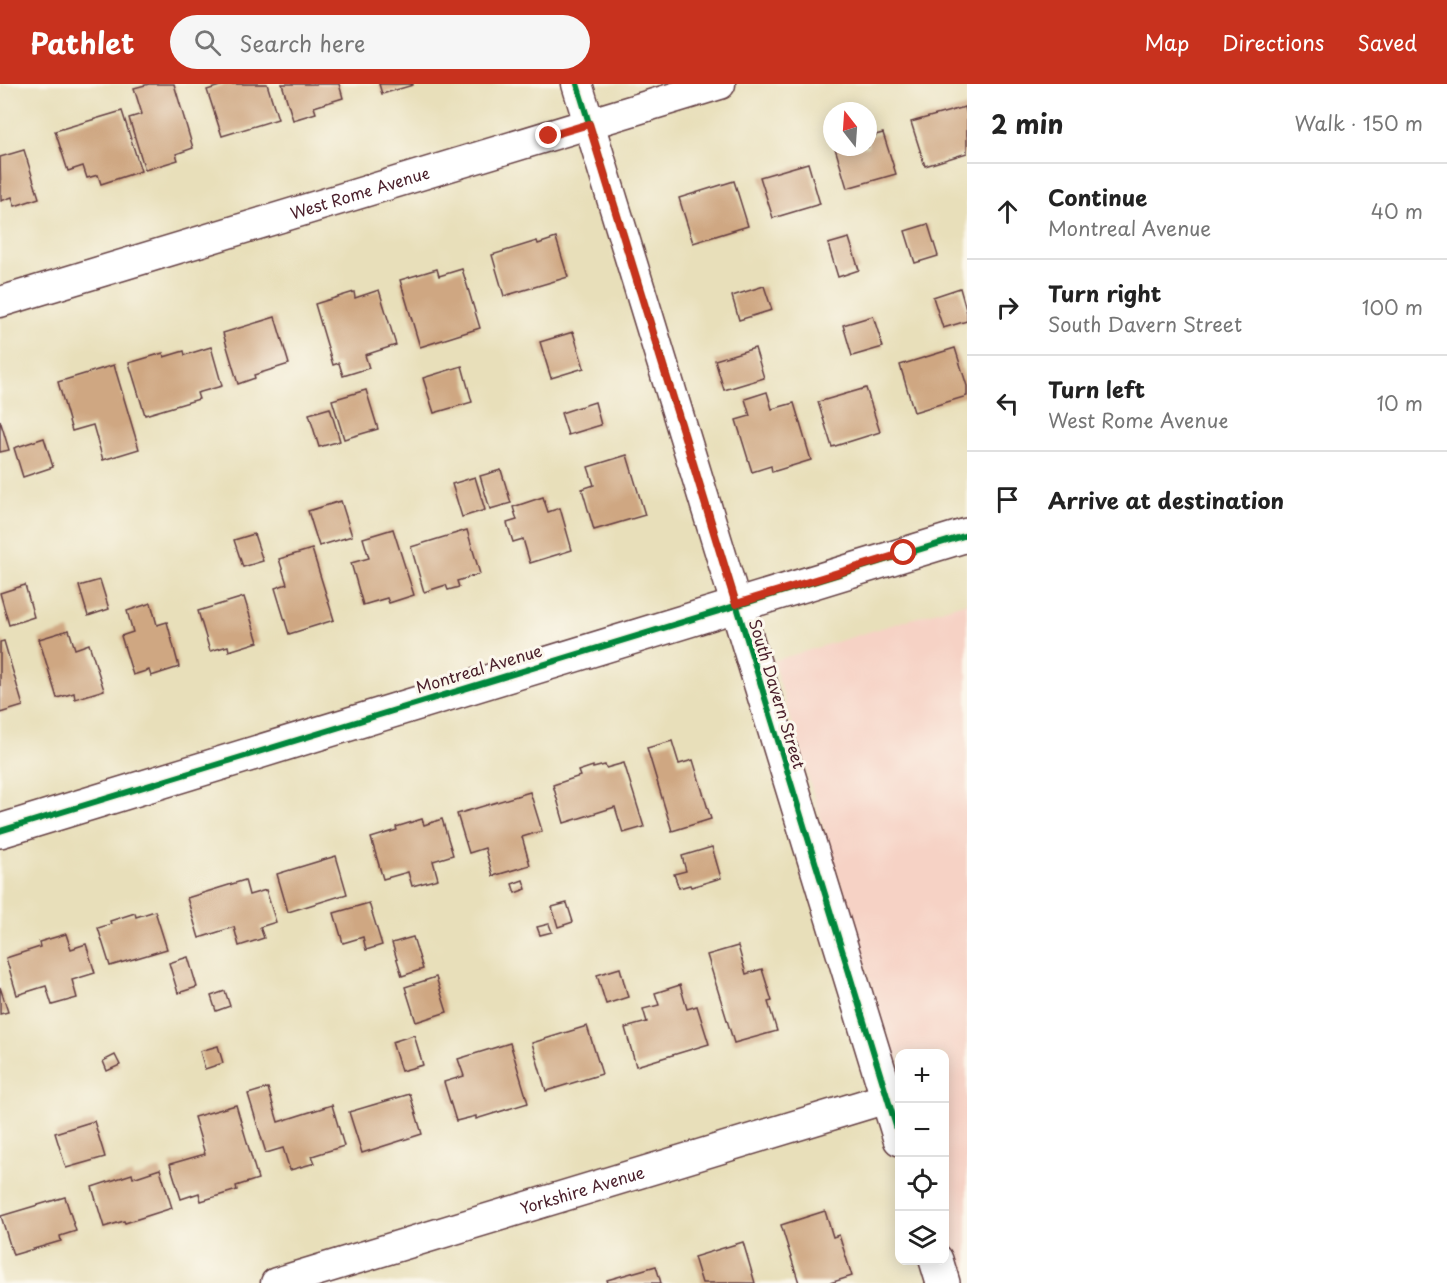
<!DOCTYPE html>
<meta charset="utf-8">
<style>
body{margin:0;font-family:"Playpen Sans",sans-serif;background:#f6f6f6;color:#222}
.controls{position:absolute;right:18px;bottom:18px;display:grid;overflow:hidden;border-radius:12px;box-shadow:0 3px 15px #0003}
.controls button{width:54px;height:54px;display:grid;place-items:center;padding:0;border:0;border-bottom:2px solid #e0e0e0;background:#fff;color:#222;font:30px sans-serif}
.compass{position:absolute;left:823px;top:18px;width:54px;height:54px;border-radius:50%;background:#fff;box-shadow:0 3px 15px #0003;rotate:343deg}
.stop{position:absolute;width:18px;height:18px;margin:-14px;border:4px solid #c8321e;border-radius:50%;background:#fff}
.stop.end{background:#c8321e;border-color:#fff;box-shadow:0 2px 6px #0008}
.list{margin:0;padding:0;list-style:none}
h2{display:flex;justify-content:space-between;align-items:center;height:78px;margin:0;padding:0 24px;font-size:26px}
h2 small{font-size:20px;font-weight:400;color:#767676}
.list li{display:grid;grid-template-columns:39px 1fr auto;gap:18px;align-items:center;box-sizing:border-box;height:96px;padding:0 24px;border-top:2px solid #e0e0e0}
.list b{display:block;font-size:22px;white-space:nowrap}
.list p{margin:0;font-size:20px;white-space:nowrap;color:#767676}
.list em{font-size:20px;font-style:normal;color:#767676}
.icon{flex:none;width:33px;height:33px;fill:none;stroke:currentColor;stroke-width:2;stroke-linecap:round;stroke-linejoin:round}
.map{position:relative;flex:none;width:967px;height:1199px;overflow:hidden}
header{display:flex;align-items:center;gap:36px;box-sizing:border-box;height:84px;padding:0 30px;background:#c8321e;color:#fff}
header strong{font-size:28px}
nav{display:flex;gap:33px;margin-inline-start:auto;font-size:21px}
.search{width:420px;height:54px;background:#f6f6f6;display:flex;align-items:center;gap:15px;box-sizing:border-box;padding:0 21px;border-radius:33px;color:#767676;font-size:22px}
main{display:flex}
aside{flex:1;background:#fff}
.map>svg:first-child{display:block}
</style>
<header>
<strong>Pathlet</strong>
<div class="search"><svg class="icon" aria-label="search" viewBox="0 0 24 24"><circle cx="10" cy="10" r="6"/><path d="M15 15l6 6"/></svg>Search here</div>
<nav><a>Map</a><a>Directions</a><a>Saved</a></nav>
</header>
<main>
<div class="map">
<svg width="967" height="1199" viewBox="0 0 967 1199">
<rect width="100%" height="100%" fill="#fbf7ec"/>
<filter id="ink" filterUnits="userSpaceOnUse"><feTurbulence type="fractalNoise" baseFrequency=".0167" numOctaves="2"/><feDisplacementMap in="SourceGraphic" scale="12" xChannelSelector="R" yChannelSelector="G"/><feConvolveMatrix kernelMatrix="1 2 1 2 8 2 1 2 1" color-interpolation-filters="sRGB"/></filter>
<filter id="wash" filterUnits="userSpaceOnUse"><feTurbulence type="fractalNoise" baseFrequency=".008" numOctaves="4" result="noise"/><feDisplacementMap in="SourceGraphic" scale="24" xChannelSelector="R" yChannelSelector="G"/><feGaussianBlur stdDeviation="1.35" result="paint"/><feColorMatrix in="noise" values="0 0 0 0 0 0 0 0 0 0 0 0 0 0 0 0 0 1.4 0 .05"/><feComposite in="paint" operator="in"/></filter>
<g filter="url(#wash)">
<rect width="100%" height="100%" fill="#e8dfba"/>
<polygon fill="#f6d2c5" points="967,518 967,1199 963,1199 945,1140 944,970 900,970 899,993 773,577"/>
<g id="blocks">
<g fill="#cfa782">
<polygon points="149,0 174,0 193,64 176,70 178,76 145,86 129,34 142,30 134,4"/>
<polygon points="226,0 267,0 278,35 222,52 207,6"/>
<polygon points="282,0 339,0 343,14 314,23 316,29 293,36"/>
<polygon points="379,0 413,0 413,1 382,10"/>
<polygon points="965,23 967,31 967,69 925,82 911,38"/>
<polygon points="122,27 141,87 101,100 98,91 87,94 83,82 68,87 55,47"/>
<polygon points="883,49 896,90 847,104 835,64 868,63 868,53"/>
<polygon points="24,66 39,114 15,122 12,113 1,117 0,73"/>
<polygon points="808,79 820,120 773,134 760,93"/>
<polygon points="734,97 748,142 693,159 679,114"/>
<polygon points="928,140 938,172 915,179 905,147"/>
<polygon points="556,154 568,193 504,212 492,171 537,157 538,160"/>
<polygon points="849,154 859,186 838,193 828,160"/>
<polygon points="437,185 439,192 462,185 480,244 420,263 400,196"/>
<polygon points="764,202 772,226 739,236 732,212"/>
<polygon points="960,204 967,229 967,237 943,244 933,213"/>
<polygon points="379,206 396,261 365,271 369,284 343,292 339,279 333,281 315,220 354,208 355,214"/>
<polygon points="873,232 883,263 852,272 843,241"/>
<polygon points="275,233 289,280 254,291 255,294 238,300 223,249"/>
<polygon points="573,248 584,284 551,294 540,258"/>
<polygon points="211,263 222,302 197,309 199,315 145,331 129,279 163,269 164,273 184,267 185,271"/>
<polygon points="755,264 764,294 724,306 715,276"/>
<polygon points="955,264 967,302 967,312 914,328 900,281"/>
<polygon points="114,281 139,365 103,376 93,341 72,347 58,298"/>
<polygon points="462,282 472,318 434,329 423,294"/>
<polygon points="866,304 880,348 832,363 818,318"/>
<polygon points="366,306 378,345 344,355 332,316"/>
<polygon points="767,308 772,325 794,319 811,376 772,388 771,382 752,388 736,336 750,332 745,315"/>
<polygon points="595,318 601,341 568,351 561,329"/>
<polygon points="330,324 340,357 319,363 309,330"/>
<polygon points="0,336 9,366 0,368"/>
<polygon points="44,354 53,383 23,393 14,364"/>
<polygon points="627,371 645,431 594,446 582,405 594,401 588,383"/>
<polygon points="501,386 511,419 490,425 480,392"/>
<polygon points="475,393 485,426 462,433 452,400"/>
<polygon points="543,413 548,428 560,424 572,466 530,479 523,455 513,458 507,439 517,436 513,423"/>
<polygon points="341,417 352,452 319,462 308,427"/>
<polygon points="393,445 414,511 389,519 387,514 363,521 351,479 369,474 363,454"/>
<polygon points="467,446 480,490 457,497 459,503 448,506 446,501 424,508 411,463"/>
<polygon points="254,450 263,477 243,483 234,456"/>
<polygon points="312,465 334,536 289,550 275,504 287,500 279,475"/>
<polygon points="100,496 109,525 88,532 79,502"/>
<polygon points="25,501 34,533 9,541 0,509"/>
<polygon points="244,513 258,558 229,567 228,562 210,567 198,527"/>
<polygon points="151,519 157,541 167,538 179,583 151,592 149,586 133,591 121,552 133,548 127,527"/>
<polygon points="69,546 75,565 89,560 104,606 75,615 74,609 57,614 39,555"/>
<polygon points="4,557 23,622 0,629 0,558"/>
<polygon points="672,657 679,680 693,676 711,735 672,747 647,664"/>
<polygon points="624,679 644,743 623,749 615,723 564,739 553,701 580,692 578,687 593,682 593,684 605,681 606,684"/>
<polygon points="530,708 542,747 522,753 530,781 493,792 485,764 469,769 457,730"/>
<polygon points="422,735 424,741 442,735 453,771 433,777 438,795 412,802 408,788 383,795 371,754 397,746 396,743"/>
<polygon points="712,763 721,794 691,803 690,801 679,804 674,790 686,787 682,772"/>
<polygon points="336,772 347,810 288,828 277,790"/>
<polygon points="245,796 249,811 266,806 276,838 260,843 264,854 239,862 234,843 199,854 187,814"/>
<polygon points="523,796 526,805 515,809 512,800"/>
<polygon points="369,819 382,861 366,866 363,853 343,859 334,829"/>
<polygon points="567,819 573,838 558,843 552,823"/>
<polygon points="155,827 167,865 110,882 98,844 111,840 110,837 135,829 136,833"/>
<polygon points="549,840 552,848 540,851 537,843"/>
<polygon points="66,850 71,865 86,860 95,889 72,896 77,914 52,921 46,902 17,911 6,874 40,863 39,858"/>
<polygon points="413,853 423,885 402,892 392,859"/>
<polygon points="738,862 746,890 762,885 772,917 768,918 777,947 734,959 707,871"/>
<polygon points="188,873 197,903 178,909 169,879"/>
<polygon points="620,884 628,913 606,920 597,891"/>
<polygon points="436,893 447,928 416,938 405,903"/>
<polygon points="680,901 687,925 697,922 709,960 636,982 625,944 647,938 643,925 659,921 655,909"/>
<polygon points="0,903 8,928 0,930"/>
<polygon points="225,907 230,922 216,927 211,912"/>
<polygon points="587,942 602,990 546,1007 532,959"/>
<polygon points="414,951 423,981 401,987 392,958"/>
<polygon points="510,959 528,1019 476,1035 476,1032 456,1037 444,998 464,992 458,975"/>
<polygon points="218,962 223,979 205,985 200,967"/>
<polygon points="115,971 120,981 107,987 103,977"/>
<polygon points="268,1004 278,1038 332,1021 344,1062 312,1072 315,1079 290,1086 283,1064 266,1069 248,1010"/>
<polygon points="410,1010 422,1050 362,1069 349,1028"/>
<polygon points="236,1021 258,1095 236,1102 237,1106 201,1117 199,1109 181,1115 170,1080 205,1070 194,1033"/>
<polygon points="94,1037 105,1073 66,1084 55,1049"/>
<polygon points="160,1085 172,1124 125,1139 124,1137 104,1143 92,1103 132,1090 133,1094"/>
<polygon points="65,1113 76,1147 60,1152 61,1157 13,1171 1,1132"/>
<polygon points="825,1127 833,1153 839,1151 852,1192 830,1199 799,1199 781,1141"/>
<polygon points="743,1158 755,1199 702,1199 694,1173"/>
<polygon points="656,1182 661,1199 608,1199 607,1196"/>
</g>
</g>
</g>
<g filter="url(#ink)">
<use href="#blocks" fill-opacity="0" stroke="#623c40" stroke-width="1.5"/>
<g fill="none" stroke-linecap="round" stroke-linejoin="round">
<g stroke="#623c40" stroke-width="33">
<g id="minor">
<polyline points="577,0 736,520"/>
<path id="s1" d="M 0,218 L 720,0"/>
<path id="s2" d="M 276,1199 L 887,1014"/>
</g>
</g>
<g stroke="#623c40" stroke-width="36">
<g id="tertiary">
<polyline points="736,520 900,1055"/>
<polyline points="0,747 967,451"/>
<polyline points="936,1176 943,1199"/>
</g>
</g>
<use href="#minor" stroke="#fff" stroke-width="30"/>
<use href="#tertiary" stroke="#fff" stroke-width="33"/>
<g stroke="#fbf7ec" stroke-width="10">
<g id="cycleway">
<polyline points="577,0 900,1055"/>
<polyline points="0,747 967,451"/>
</g>
</g>
<use href="#cycleway" stroke="#00873e" stroke-width="6"/>
</g>
</g>
<g fill="none" stroke-linecap="round" stroke-linejoin="round" filter="url(#ink)">
<polyline stroke="#c8321e" stroke-width="8" points="549,52 589,40 736,520 904,469"/>
</g>
<g text-anchor="middle" stroke-width="6" stroke-linejoin="round" paint-order="stroke">
<g font-size="16" fill="#4a1f2b" stroke="#fbf7ec">
<text dy="6" stroke="none"><textPath href="#s1" startOffset="376">West Rome Avenue</textPath></text>
<text transform="translate(479 585) rotate(-17)" y="6">Montreal Avenue</text>
<text transform="translate(777 610) rotate(73)" y="6">South Davern Street</text>
<text dy="6" stroke="none"><textPath href="#s2" startOffset="320">Yorkshire Avenue</textPath></text>
</g>
</g>
</svg>
<div class="controls">
<button>+</button>
<button>−</button>
<button><svg class="icon" aria-label="locate" viewBox="0 0 24 24"><circle cx="12" cy="12" r="6"/><path d="M12 2v4M12 18v4M2 12h4M18 12h4"/></svg></button>
<button><svg class="icon" aria-label="layers" viewBox="0 0 24 24"><path d="M12 4l9 5-9 5-9-5zM3 14l9 5 9-5"/></svg></button>
</div>
<svg class="compass" viewBox="-18 -18 36 36"><path d="M0-13l5 13h-10z" fill="#e53935"/><path d="M0 13l5-13h-10z" fill="#767676"/></svg>
<div class="stop" style="left:904px;top:469px"></div>
<div class="stop end" style="left:549px;top:52px"></div>
</div>
<aside>
<h2>2 min<small>Walk · 150 m</small></h2>
<ul class="list">
<li><svg class="icon" aria-label="ahead" viewBox="0 0 24 24"><path d="M12 20V5M6 11l6-6 6 6"/></svg><div><b>Continue</b><p>Montreal Avenue</p></div><em>40 m</em></li>
<li><svg class="icon" aria-label="right" viewBox="0 0 24 24"><path d="M7 20v-9h11M14 6l5 5-5 5"/></svg><div><b>Turn right</b><p>South Davern Street</p></div><em>100 m</em></li>
<li><svg class="icon" aria-label="left" viewBox="0 0 24 24"><path d="M17 20v-9H6M10 6l-5 5 5 5"/></svg><div><b>Turn left</b><p>West Rome Avenue</p></div><em>10 m</em></li>
<li><svg class="icon" aria-label="arrive" viewBox="0 0 24 24"><path d="M6 21V4h12l-3 4 3 4H6"/></svg><div><b>Arrive at destination</b></div></li>
</ul>
</aside>
</main>
